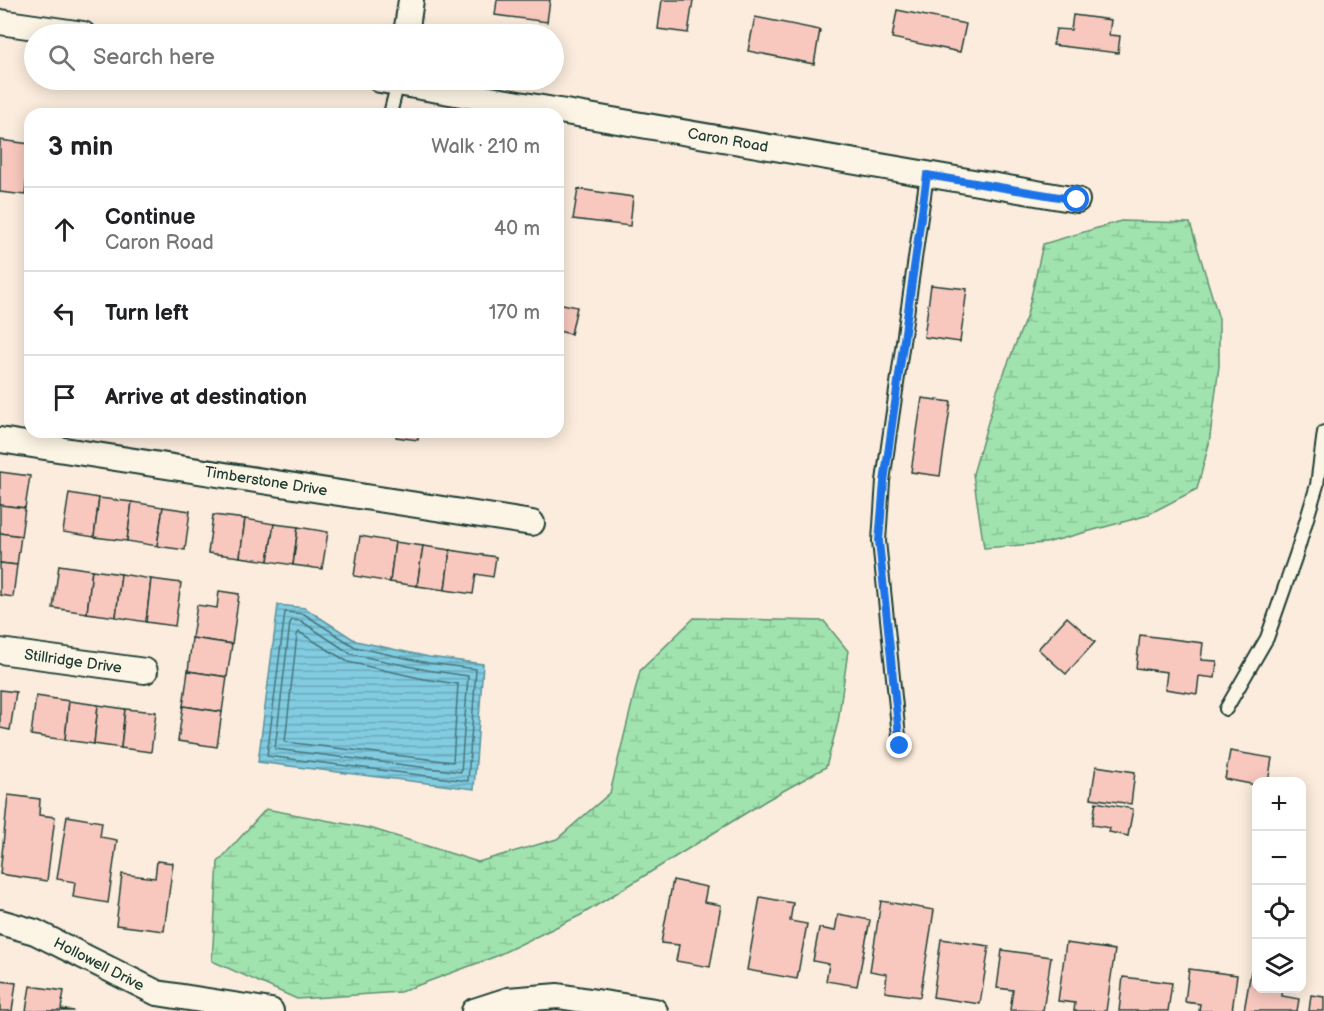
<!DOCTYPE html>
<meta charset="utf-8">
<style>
body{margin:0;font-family:"Balsamiq Sans",sans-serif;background:#f6f6f6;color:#202124}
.controls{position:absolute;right:18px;bottom:18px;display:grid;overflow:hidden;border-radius:12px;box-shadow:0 3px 15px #0003}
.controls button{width:54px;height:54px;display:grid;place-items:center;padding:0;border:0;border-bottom:2px solid #e0e0e0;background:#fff;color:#202124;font:30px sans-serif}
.stop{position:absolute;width:18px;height:18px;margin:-14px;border:4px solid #1a73e8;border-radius:50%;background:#fff}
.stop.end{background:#1a73e8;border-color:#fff;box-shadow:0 2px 6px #0008}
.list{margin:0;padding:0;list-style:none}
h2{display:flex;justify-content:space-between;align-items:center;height:78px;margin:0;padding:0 24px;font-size:26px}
h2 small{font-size:20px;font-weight:400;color:#757577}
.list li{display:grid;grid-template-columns:39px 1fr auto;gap:18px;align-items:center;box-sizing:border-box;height:84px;padding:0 24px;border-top:2px solid #e0e0e0}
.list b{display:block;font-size:22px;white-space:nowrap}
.list p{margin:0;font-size:20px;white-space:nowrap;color:#757577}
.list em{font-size:20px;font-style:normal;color:#757577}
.icon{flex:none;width:33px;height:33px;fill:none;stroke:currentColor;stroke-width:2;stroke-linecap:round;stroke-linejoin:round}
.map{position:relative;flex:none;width:1324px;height:1011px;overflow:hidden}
.search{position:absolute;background:#fff;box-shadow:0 3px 15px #0003;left:24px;top:24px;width:540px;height:66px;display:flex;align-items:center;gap:15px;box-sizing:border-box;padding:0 21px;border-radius:33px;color:#757577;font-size:22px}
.panel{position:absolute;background:#fff;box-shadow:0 3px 15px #0003;left:24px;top:108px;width:540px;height:330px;border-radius:18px}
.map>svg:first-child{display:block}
</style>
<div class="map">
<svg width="1324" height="1011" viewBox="0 0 1324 1011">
<defs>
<pattern id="wetland-marsh" width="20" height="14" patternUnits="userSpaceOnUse" patternTransform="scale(1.5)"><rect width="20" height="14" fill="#a0e3ae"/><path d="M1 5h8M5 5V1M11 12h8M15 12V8" fill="none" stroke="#89c496"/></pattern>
<pattern id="water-rules" width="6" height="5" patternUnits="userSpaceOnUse" patternTransform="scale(1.5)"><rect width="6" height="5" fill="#82cce2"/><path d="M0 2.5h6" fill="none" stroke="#6aa7b8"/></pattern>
</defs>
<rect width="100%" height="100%" fill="#fbecdd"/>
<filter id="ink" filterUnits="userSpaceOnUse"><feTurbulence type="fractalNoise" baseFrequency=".0167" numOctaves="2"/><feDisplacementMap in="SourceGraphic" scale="12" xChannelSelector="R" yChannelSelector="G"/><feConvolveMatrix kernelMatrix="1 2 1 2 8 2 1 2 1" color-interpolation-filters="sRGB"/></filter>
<g filter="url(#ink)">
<g fill="url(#wetland-marsh)" stroke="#609071" stroke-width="1.5">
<polygon points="1121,221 1190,223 1219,319 1219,366 1209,444 1197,489 1145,516 1046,543 984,548 973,474 997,391 1027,315 1043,244"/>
<polygon points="694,618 824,621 848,651 838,722 826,767 767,800 581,915 494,957 400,992 297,999 212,961 218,862 266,809 373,829 478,862 557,839 610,793 640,671"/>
</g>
<polygon fill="url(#water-rules)" stroke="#5a939c" stroke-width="1.5" points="278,605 305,608 356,641 429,657 483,664 474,789 258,762"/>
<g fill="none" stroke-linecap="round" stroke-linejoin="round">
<g stroke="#47767a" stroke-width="1.5">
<polygon points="285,612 304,614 355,647 428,663 476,669 468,781 267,756"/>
<polygon points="292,620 301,621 351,654 427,670 468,676 461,772 275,749 290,623"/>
<polygon points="299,632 348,662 424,679 458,684 453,762 285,742 297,635"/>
</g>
</g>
<g fill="#f8c8be" stroke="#1f3d34" stroke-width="1.5">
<polygon points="497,0 550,0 547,22 495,15"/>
<polygon points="662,0 693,0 688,33 658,29"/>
<polygon points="897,10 966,24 960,52 892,38"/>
<polygon points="1073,15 1111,20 1109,35 1120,36 1118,53 1053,45 1056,29 1071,30"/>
<polygon points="755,17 820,30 814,64 748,51"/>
<polygon points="0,140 30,144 25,195 0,192"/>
<polygon points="578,189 633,197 630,226 573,219"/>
<polygon points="931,285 967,289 960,342 924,337"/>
<polygon points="558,303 577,307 571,334 558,331"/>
<polygon points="922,398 951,402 940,476 911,472"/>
<polygon points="396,432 419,432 418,440 396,437"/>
<polygon points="0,472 30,476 25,508 0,505"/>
<polygon points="69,493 99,498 94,537 63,532"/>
<polygon points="99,498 132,502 127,541 94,537"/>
<polygon points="132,502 163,507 157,546 127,541"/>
<polygon points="0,505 25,508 21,536 0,533"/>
<polygon points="163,507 190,511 185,550 157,546"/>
<polygon points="213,515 245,519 240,557 208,553"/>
<polygon points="245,519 274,524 268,561 240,557"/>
<polygon points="274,524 298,527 293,565 268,561"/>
<polygon points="298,527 328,532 322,569 293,565"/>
<polygon points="0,533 21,536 17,565 0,563"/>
<polygon points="360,536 395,542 390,582 354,576"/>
<polygon points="395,542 423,546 417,586 390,582"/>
<polygon points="423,546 450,550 445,590 417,586"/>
<polygon points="450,550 496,557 493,577 476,574 473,594 445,590"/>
<polygon points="0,563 17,565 13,597 0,595"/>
<polygon points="59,565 92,570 87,613 53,608"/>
<polygon points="92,570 121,574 116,617 87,613"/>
<polygon points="121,574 151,579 146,622 116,617"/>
<polygon points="151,579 181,583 175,626 146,622"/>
<polygon points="219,591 239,594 232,644 192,638 197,605 217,608"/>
<polygon points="1067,617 1095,642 1066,674 1038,649"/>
<polygon points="1140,635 1203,643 1201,660 1217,661 1215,678 1199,676 1197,694 1165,689 1167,672 1136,668"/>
<polygon points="192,638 232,644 227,677 188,671"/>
<polygon points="188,671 227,677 222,712 183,706"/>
<polygon points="0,690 16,692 10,730 0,728"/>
<polygon points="36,696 69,701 65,740 31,735"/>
<polygon points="69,701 98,705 94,744 65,740"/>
<polygon points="98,705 125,709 121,748 94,744"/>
<polygon points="183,706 222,712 217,747 178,741"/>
<polygon points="125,709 156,712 151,752 121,748"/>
<polygon points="1230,751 1272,758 1268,782 1256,782 1256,785 1225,779"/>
<polygon points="1096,766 1135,772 1131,804 1091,798"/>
<polygon points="8,795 40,799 39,815 55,817 47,881 0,874"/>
<polygon points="1096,802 1133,809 1128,836 1109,832 1110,828 1092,825"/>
<polygon points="67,816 102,822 100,837 117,840 108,903 73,897 75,882 57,879"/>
<polygon points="157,861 173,863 164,931 116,925 122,874 155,878"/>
<polygon points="673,880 707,887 704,902 721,905 710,967 676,961 679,945 661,943"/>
<polygon points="760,897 793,903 790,921 807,924 797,979 747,970"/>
<polygon points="881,901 934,910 920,997 885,992 887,974 870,971"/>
<polygon points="838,914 870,920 857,986 826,981 829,964 813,961 819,928 835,931"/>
<polygon points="941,939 989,946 980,1004 933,997"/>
<polygon points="1066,943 1115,950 1106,1011 1074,1011 1075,1003 1058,1001"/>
<polygon points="1002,950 1051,957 1043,1011 1010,1010 1013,990 997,988"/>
<polygon points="1189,969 1237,975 1232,1011 1199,1011 1200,1004 1185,1002"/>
<polygon points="1251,971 1256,972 1256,988 1283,988 1282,996 1299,999 1297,1011 1244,1011"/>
<polygon points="1123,977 1172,983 1168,1011 1119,1011"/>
<polygon points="0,981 16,983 12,1011 0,1011"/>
<polygon points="30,986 64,991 61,1009 74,1011 26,1011"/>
<polygon points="1311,995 1324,997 1324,1011 1309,1011"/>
</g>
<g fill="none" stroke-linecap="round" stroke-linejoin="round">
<g stroke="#1f3d34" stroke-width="16">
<g id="service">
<polyline points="390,114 398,82"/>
<polyline points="1226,709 1267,638 1296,555 1317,485 1324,432"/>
<polyline points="900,746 879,541 883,481 927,175"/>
</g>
</g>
<g stroke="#1f3d34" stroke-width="28">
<g id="minor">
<polyline points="0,22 83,34"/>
<polyline points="406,34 411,0"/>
<polyline points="380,80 1077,200"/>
<polyline points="0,440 532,523"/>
<polyline points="0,651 145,671"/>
<polyline points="0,922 35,932 157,993 271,1011"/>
<polyline points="474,1011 508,1000 558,996 655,1011"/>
</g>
</g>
<use href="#service" stroke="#fcf5e5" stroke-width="12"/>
<use href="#minor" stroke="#fcf5e5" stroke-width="24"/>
</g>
</g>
<g fill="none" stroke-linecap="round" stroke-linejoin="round" filter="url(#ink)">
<polyline stroke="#1a73e8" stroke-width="8" points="900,746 879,541 884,482 927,175 1077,200"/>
</g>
<g text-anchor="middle" stroke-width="6" stroke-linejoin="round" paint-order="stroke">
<g font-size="15" fill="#1f3d34" stroke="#fcf5e5">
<text transform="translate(728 140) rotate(10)" y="5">Caron Road</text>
<text transform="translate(266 481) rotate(9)" y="5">Timberstone Drive</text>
<text transform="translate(73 661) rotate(8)" y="5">Stillridge Drive</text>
<text transform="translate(99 964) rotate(27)" y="5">Hollowell Drive</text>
</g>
</g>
</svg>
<div class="controls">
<button>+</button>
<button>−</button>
<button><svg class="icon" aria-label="locate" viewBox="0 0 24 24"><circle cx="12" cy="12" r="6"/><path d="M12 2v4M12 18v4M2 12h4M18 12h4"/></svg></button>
<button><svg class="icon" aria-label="layers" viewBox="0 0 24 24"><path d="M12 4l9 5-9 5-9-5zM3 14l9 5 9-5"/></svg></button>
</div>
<div class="stop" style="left:1077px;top:200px"></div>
<div class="stop end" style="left:900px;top:746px"></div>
<div class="search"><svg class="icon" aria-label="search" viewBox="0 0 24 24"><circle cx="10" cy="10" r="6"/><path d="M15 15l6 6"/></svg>Search here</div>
<section class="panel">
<h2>3 min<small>Walk · 210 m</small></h2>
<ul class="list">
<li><svg class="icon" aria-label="ahead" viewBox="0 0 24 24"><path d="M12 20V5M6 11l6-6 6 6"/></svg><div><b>Continue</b><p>Caron Road</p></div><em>40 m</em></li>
<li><svg class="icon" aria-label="left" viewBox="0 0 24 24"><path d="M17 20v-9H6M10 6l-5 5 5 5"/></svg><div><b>Turn left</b></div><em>170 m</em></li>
<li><svg class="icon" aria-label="arrive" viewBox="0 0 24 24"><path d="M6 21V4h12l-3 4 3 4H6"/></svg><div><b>Arrive at destination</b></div></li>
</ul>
</section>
</div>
